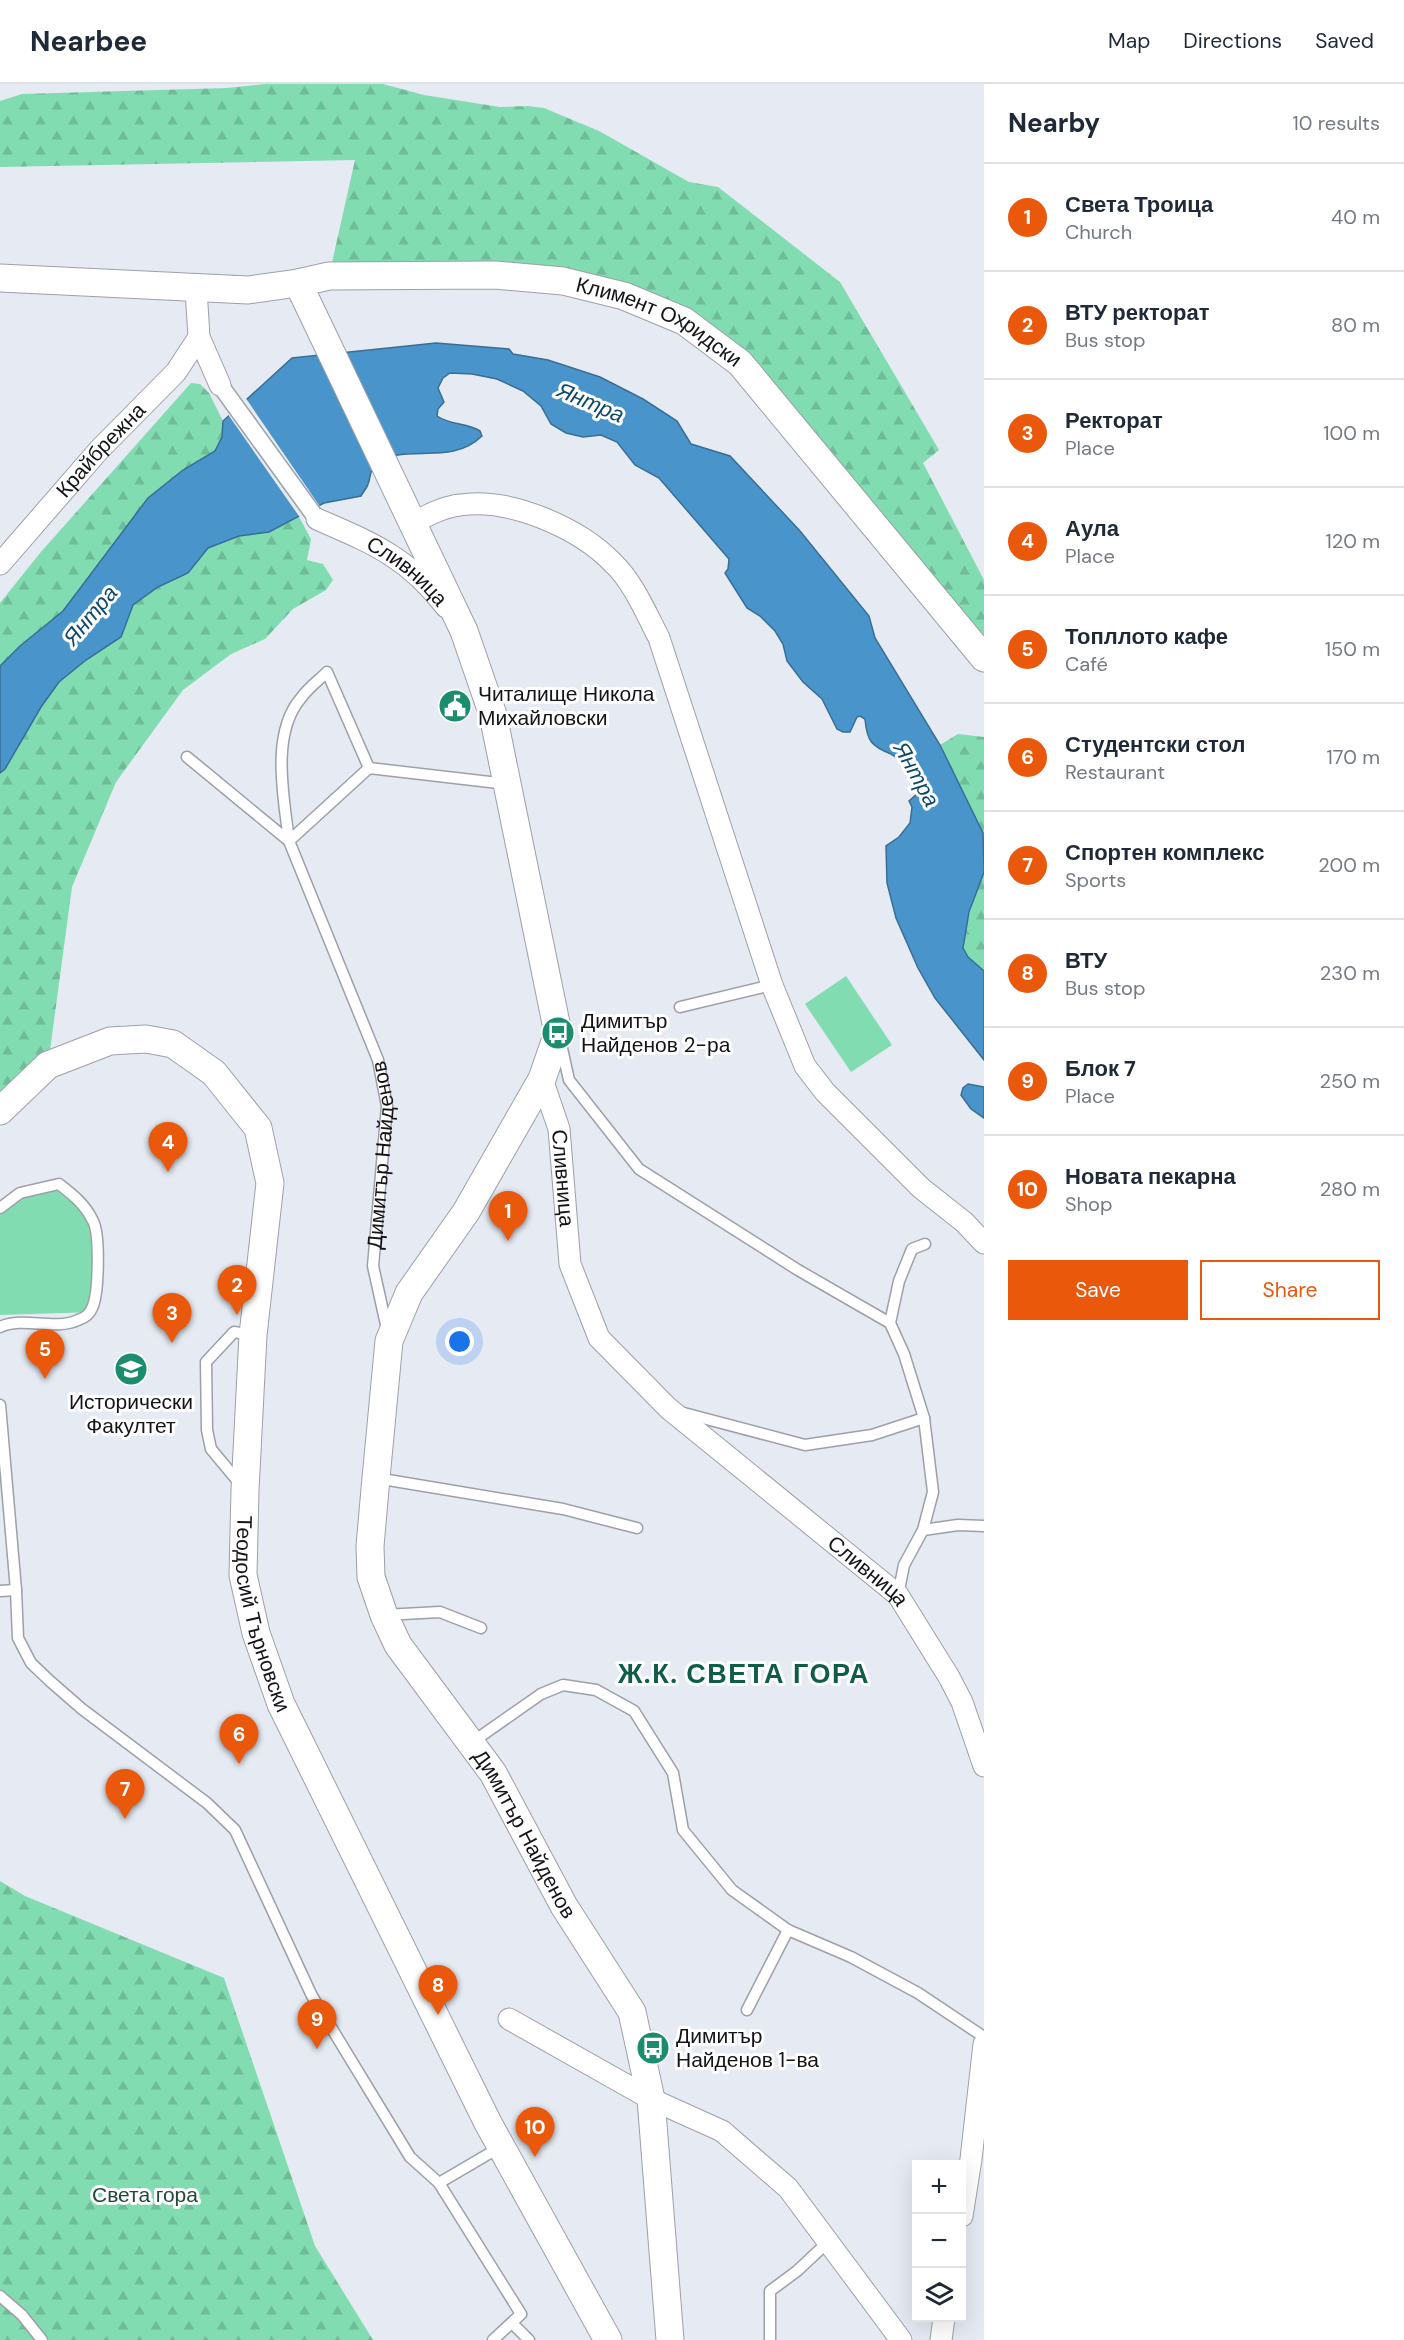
<!DOCTYPE html>
<meta charset="utf-8">
<style>
body{margin:0;font-family:"DM Sans",sans-serif;background:#f6f6f7;color:#1f2937}
.controls{position:absolute;right:18px;bottom:18px;display:grid;overflow:hidden;border-radius:0px;box-shadow:0 6px 24px #0002}
.controls button{width:54px;height:54px;display:grid;place-items:center;padding:0;border:0;border-bottom:2px solid #e0e1e3;background:#fff;color:#1f2937;font:30px sans-serif}
.you{position:absolute;left:460px;top:1258px;width:21px;height:21px;margin:-15px;border:4px solid #fff;border-radius:50%;background:#1a73e8;box-shadow:0 0 0 9px #1a73e833}
.badge{display:grid;place-items:center;width:39px;height:39px;border-radius:50%;background:#ea580c;color:#fff;font-size:20px;font-weight:700}
.pin{position:absolute;translate:-50% -50px;filter:drop-shadow(0 2px 3px #0008)}
.pin::after{content:'';position:absolute;top:32px;width:21px;height:18px;background:inherit;clip-path:polygon(0 0,100% 0,50% 100%)}
.list{margin:0;padding:0;list-style:none}
h2{display:flex;justify-content:space-between;align-items:center;height:78px;margin:0;padding:0 24px;font-size:26px}
h2 small{font-size:20px;font-weight:400;color:#747a83}
.list li{display:grid;grid-template-columns:39px 1fr auto;gap:18px;align-items:center;box-sizing:border-box;height:108px;padding:0 24px;border-top:2px solid #e0e1e3}
.list b{display:block;font-size:22px;white-space:nowrap}
.list p{margin:0;font-size:20px;white-space:nowrap;color:#747a83}
.list em{font-size:20px;font-style:normal;color:#747a83}
.actions{display:flex;gap:12px;padding:18px 24px}
.actions a{flex:1;padding:14px 0;border:2px solid #ea580c;border-radius:0px;text-align:center;font-size:21px;color:#ea580c}
.actions .main{background:#ea580c;color:#fff}
.icon{flex:none;width:33px;height:33px;fill:none;stroke:currentColor;stroke-width:2;stroke-linecap:round;stroke-linejoin:round}
.map{position:relative;flex:none;width:984px;height:2256px;overflow:hidden}
header{display:flex;align-items:center;gap:36px;box-sizing:border-box;height:84px;padding:0 30px;background:#fff;border-bottom:2px solid #e0e1e3}
header strong{font-size:28px}
nav{display:flex;gap:33px;margin-inline-start:auto;font-size:21px}
main{display:flex}
aside{flex:1;background:#fff}
.map>svg:first-child{display:block}
</style>
<header>
<strong>Nearbee</strong>
<nav><a>Map</a><a>Directions</a><a>Saved</a></nav>
</header>
<main>
<div class="map">
<svg width="984" height="2256" viewBox="0 0 984 2256">
<defs>
<pattern id="forest-firs" width="22" height="20" patternUnits="userSpaceOnUse" patternTransform="scale(1.5)"><rect width="22" height="20" fill="#81dcb1"/><path d="M5 1l3.5 6h-7zM16 11l3.5 6h-7z" fill="#6ebc98"/></pattern>
</defs>
<rect width="100%" height="100%" fill="#e5eaf3"/>
<g fill="#81dcb1">
<polygon points="846,892 892,961 851,988 805,920"/>
<polygon points="60,1103 81,1122 91,1142 95,1228 0,1231 0,1128 21,1112"/>
</g>
<g fill="url(#forest-firs)">
<polygon points="265,0 383,0 424,11 500,23 527,22 544,24 599,47 689,98 718,103 840,198 939,366 923,379 984,496 984,574 740,279 624,212 329,192 355,76 0,83 0,17 22,10 227,4"/>
<polygon points="191,299 200,300 209,309 223,337 222,353 215,367 183,386 100,479 63,527 20,562 0,582 0,519 40,469"/>
<polygon points="299,433 311,455 307,476 323,480 333,496 326,506 293,525 265,555 231,570 183,606 116,698 72,803 48,981 0,1023 0,689 5,685 41,623 59,598 86,576 120,553 133,521 158,503 188,489 208,464 239,452 269,448"/>
<polygon points="958,650 984,653 984,755 940,661"/>
<path d="M 984,788 L 984,887 C 977,881 967,875 964,866 C 960,851 978,804 984,788 Z"/>
<polygon points="0,1797 25,1812 224,1894 315,2162 373,2256 0,2256"/>
</g>
<g fill="#4995cb" stroke="#386e95" stroke-width="1.5">
<path d="M 436,259 L 509,265 L 513,270 L 548,276 L 600,293 L 643,315 L 677,337 L 691,360 L 730,372 L 800,447 L 869,532 L 875,554 L 940,661 L 983,749 L 984,788 L 969,828 L 963,864 L 968,873 L 984,887 L 984,976 L 935,914 L 918,884 L 896,834 L 887,799 L 886,762 L 899,753 L 910,739 L 912,723 L 909,717 L 918,709 C 916,696 903,676 891,670 C 871,662 867,657 865,635 L 860,632 L 857,633 L 850,648 L 843,648 L 837,645 L 822,615 L 803,598 L 787,577 L 783,560 L 775,547 L 760,532 L 747,524 L 725,489 L 728,485 L 729,475 L 659,394 L 635,381 L 617,358 L 601,351 L 583,353 L 566,349 L 551,340 L 541,322 L 523,307 L 497,295 L 472,290 L 450,289 L 443,294 L 438,304 L 444,318 L 438,325 L 437,332 C 450,341 467,339 480,347 L 482,352 C 448,385 401,355 374,383 C 369,388 371,394 368,400 C 367,404 363,408 361,412 L 324,419 L 269,448 L 239,452 L 208,464 L 188,489 L 158,503 L 133,521 L 121,553 L 86,576 L 59,598 L 41,623 L 5,685 L 0,689 L 0,582 L 20,562 L 63,527 L 148,414 L 183,386 L 215,367 L 222,353 L 223,337 L 292,274 Z"/>
<polygon points="968,1000 984,1003 984,1034 971,1025 961,1011 963,1004"/>
</g>
<polygon fill="#e5eaf3" points="245,313 321,424 301,435 227,329"/>
<g fill="none" stroke-linecap="round" stroke-linejoin="round">
<g stroke="#9ca0a8" stroke-width="13">
<g id="service">
<path d="M 187,673 L 289,757 C 284,714 270,650 301,614 C 308,604 319,596 327,588 L 369,684"/>
<polyline points="680,923 772,901"/>
<polyline points="561,960 569,996 639,1085 798,1186 890,1239 904,1270 924,1334 933,1408 923,1446 904,1481 898,1511"/>
<path d="M 0,1124 L 20,1109 L 59,1100 C 73,1111 85,1120 93,1137 C 100,1150 99,1210 92,1224 C 90,1230 84,1234 78,1236 C 55,1247 23,1232 0,1243"/>
<polyline points="890,1239 899,1197 912,1165 925,1160"/>
<path id="s1" d="M 387,1245 L 373,1182 L 387,1022 L 378,976 L 289,757 L 369,684 L 507,700"/>
<polyline points="0,1321 16,1506 18,1554 31,1579 51,1598 82,1625 207,1719 235,1746 312,1912 410,2073 439,2099"/>
<polyline points="680,1328 805,1361 872,1351 924,1334"/>
<polyline points="376,1394 563,1425 637,1444"/>
<polyline points="241,1401 211,1365 207,1346 206,1278 234,1248 252,1251"/>
<polyline points="923,1446 958,1441 984,1442"/>
<polyline points="0,1507 16,1506"/>
<polyline points="384,1531 440,1528 481,1544"/>
<polyline points="471,1659 541,1610 563,1601 596,1606 634,1627 673,1689 683,1746 732,1806 788,1846 851,1873 918,1909 984,1953"/>
<polyline points="747,1926 788,1846"/>
<polyline points="0,2212 22,2231 42,2256"/>
<polyline points="512,2239 529,2256"/>
<polyline points="493,2256 521,2230 439,2099 502,2062"/>
<polyline points="770,2256 770,2207 797,2187 828,2158"/>
</g>
</g>
<g stroke="#9ca0a8" stroke-width="19">
<polyline id="pedestrian" points="220,301 317,435"/>
</g>
<g stroke="#9ca0a8" stroke-width="23">
<g id="minor">
<polyline points="196,205 199,253 220,301"/>
<path id="s2" d="M 317,435 C 372,459 408,473 446,523"/>
<path d="M 413,439 C 428,431 443,423 460,421 C 509,413 580,444 614,480 C 633,498 647,531 659,554 L 772,901 L 805,982 L 825,1008 L 921,1104 L 964,1138 L 984,1159"/>
<path id="s3" d="M 0,480 L 99,366 L 176,288 L 199,253"/>
<path id="s4" d="M 542,995 L 559,1045 L 570,1180 L 599,1254 L 668,1324 L 898,1511 L 949,1593 L 962,1618 L 984,1682"/>
<polyline points="509,1935 651,2015 722,2047 788,2104 901,2256"/>
<polyline points="962,2132 971,2075 984,1960"/>
<polyline points="941,2256 944,2234"/>
</g>
</g>
<g stroke="#9ca0a8" stroke-width="29">
<g id="tertiary">
<path id="s5" d="M 0,194 L 248,206 L 298,199 L 329,192 L 495,191 L 563,197 L 624,212 L 684,237 L 740,279 L 984,574"/>
<path id="s6" d="M 298,199 L 464,547 L 493,631 L 558,949 L 542,995 L 466,1128 L 409,1209 L 389,1257 L 376,1394 L 370,1462 L 371,1493 L 384,1531 L 398,1561 L 493,1689 L 564,1822 L 632,1928 L 651,2015 L 670,2256"/>
<path id="s7" d="M 0,1027 L 48,981 L 110,957 L 146,955 L 173,960 L 214,989 L 258,1044 L 270,1099 L 253,1251 L 245,1406 L 243,1491 L 256,1549 L 281,1620 L 488,2039 L 608,2256"/>
</g>
</g>
<use href="#service" stroke="#fff" stroke-width="10"/>
<use href="#pedestrian" stroke="#fff" stroke-width="16"/>
<use href="#minor" stroke="#fff" stroke-width="21"/>
<use href="#tertiary" stroke="#fff" stroke-width="27"/>
</g>
<defs>
<g id="civic-disc" transform="scale(1.725)"><circle r="9.5" fill="#1b8c6d" stroke="#fff"/><path d="M-.6-6.5H3V-4.5H.6V-3L4-1V1h2V6H-6V1h2V-1L-.6-3ZM-1.2 2.5V6h2.4V2.5Z" fill="#fff"/></g>
<g id="bus-disc" transform="scale(1.725)"><circle r="9.5" fill="#1b8c6d" stroke="#fff"/><path d="M-5-6H5V4H4V6H2V4H-2V6H-4V4H-5ZM-3.5-4V0h7V-4ZM-3.5 1.2v1.5H-2V1.2ZM2 1.2v1.5H3.5V1.2Z" fill="#fff"/></g>
<g id="university-disc" transform="scale(1.725)"><circle r="9.5" fill="#1b8c6d" stroke="#fff"/><path d="M0-5L7-2L0 1L-7-2ZM-4 1L0 2.5L4 1V4Q0 6-4 4Z" fill="#fff"/></g>
</defs>
<g fill-rule="evenodd">
<use href="#civic-disc" x="455" y="622"/>
<use href="#bus-disc" x="558" y="949"/>
<use href="#university-disc" x="131" y="1285"/>
<use href="#bus-disc" x="653" y="1964"/>
</g>
<g text-anchor="middle" stroke-width="6" stroke-linejoin="round" paint-order="stroke">
<g font-size="21" fill="#121417" stroke="#fff">
<text dy="7" stroke="none"><textPath href="#s5" startOffset="670">Климент Охридски</textPath></text>
<text dy="7" stroke="none"><textPath href="#s3" startOffset="152">Крайбрежна</textPath></text>
<text dy="7" stroke="none"><textPath href="#s2" startOffset="105">Сливница</textPath></text>
<text dy="7" stroke="none"><textPath href="#s1" startOffset="176">Димитър Найденов</textPath></text>
<text dy="7" stroke="none"><textPath href="#s4" startOffset="102">Сливница</textPath></text>
<text dy="7" stroke="none"><textPath href="#s4" startOffset="624">Сливница</textPath></text>
<text dy="7" stroke="none"><textPath href="#s7" startOffset="808">Теодосий Търновски</textPath></text>
<text dy="7" stroke="none"><textPath href="#s6" startOffset="1690">Димитър Найденов</textPath></text>
</g>
<g font-size="21" fill="#121417" stroke="#fff" text-anchor="start">
<text x="478" y="617">Читалище Никола<tspan x="478" dy="24">Михайловски</tspan></text>
<text x="581" y="944">Димитър<tspan x="581" dy="24">Найденов 2-ра</tspan></text>
<text x="131" y="1325" text-anchor="middle">Исторически<tspan x="131" dy="24">Факултет</tspan></text>
<text x="676" y="1959">Димитър<tspan x="676" dy="24">Найденов 1-ва</tspan></text>
</g>
<g font-size="21" fill="#204937" stroke="#fff">
<text x="145" y="2118">Света гора</text>
</g>
<g font-size="22" font-style="italic" fill="#0c486c" stroke="#fff">
<text transform="translate(591 318) rotate(23)" y="8">Янтра</text>
<text transform="translate(90 531) rotate(-50)" y="8">Янтра</text>
<text transform="translate(917 690) rotate(61)" y="8">Янтра</text>
</g>
<g font-size="27" font-weight="bold" letter-spacing="1.5" fill="#0f5c47" stroke="#fff">
<text x="744" y="1599">Ж.К. СВЕТА ГОРА</text>
</g>
</g>
</svg>
<div class="controls">
<button>+</button>
<button>−</button>
<button><svg class="icon" aria-label="layers" viewBox="0 0 24 24"><path d="M12 4l9 5-9 5-9-5zM3 14l9 5 9-5"/></svg></button>
</div>
<div class="you"></div>
<div class="pin badge" style="left:508px;top:1157px">1</div>
<div class="pin badge" style="left:237px;top:1231px">2</div>
<div class="pin badge" style="left:172px;top:1259px">3</div>
<div class="pin badge" style="left:168px;top:1088px">4</div>
<div class="pin badge" style="left:45px;top:1295px">5</div>
<div class="pin badge" style="left:239px;top:1680px">6</div>
<div class="pin badge" style="left:125px;top:1735px">7</div>
<div class="pin badge" style="left:438px;top:1931px">8</div>
<div class="pin badge" style="left:317px;top:1965px">9</div>
<div class="pin badge" style="left:535px;top:2073px">10</div>
</div>
<aside>
<h2>Nearby<small>10 results</small></h2>
<ul class="list">
<li><span class="badge">1</span><div><b>Света Троица</b><p>Church</p></div><em>40 m</em></li>
<li><span class="badge">2</span><div><b>ВТУ ректорат</b><p>Bus stop</p></div><em>80 m</em></li>
<li><span class="badge">3</span><div><b>Ректорат</b><p>Place</p></div><em>100 m</em></li>
<li><span class="badge">4</span><div><b>Аула</b><p>Place</p></div><em>120 m</em></li>
<li><span class="badge">5</span><div><b>Топллото кафе</b><p>Café</p></div><em>150 m</em></li>
<li><span class="badge">6</span><div><b>Студентски стол</b><p>Restaurant</p></div><em>170 m</em></li>
<li><span class="badge">7</span><div><b>Спортен комплекс</b><p>Sports</p></div><em>200 m</em></li>
<li><span class="badge">8</span><div><b>ВТУ</b><p>Bus stop</p></div><em>230 m</em></li>
<li><span class="badge">9</span><div><b>Блок 7</b><p>Place</p></div><em>250 m</em></li>
<li><span class="badge">10</span><div><b>Новата пекарна</b><p>Shop</p></div><em>280 m</em></li>
</ul>
<div class="actions"><a class="main">Save</a><a>Share</a></div>
</aside>
</main>
